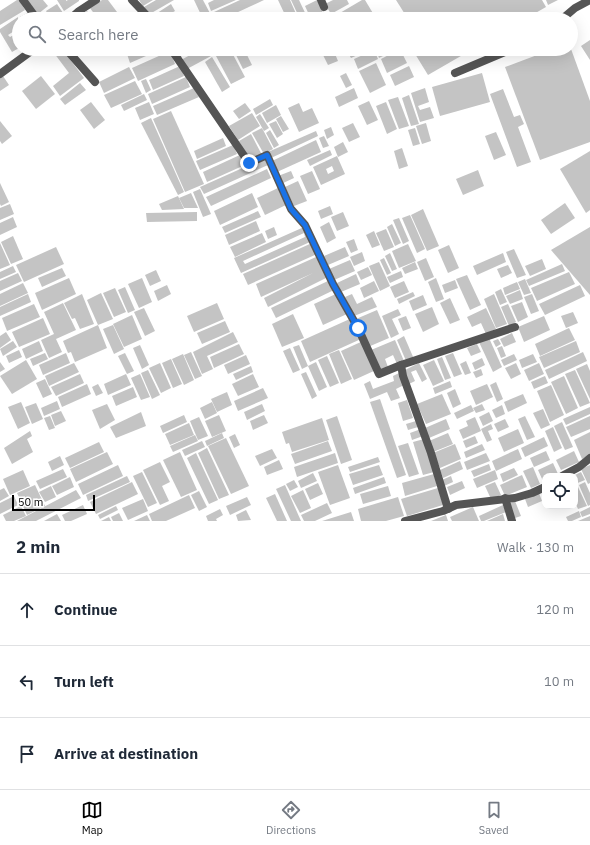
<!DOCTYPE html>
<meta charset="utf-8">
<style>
body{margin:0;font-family:"IBM Plex Sans",sans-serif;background:#f2f2f3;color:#1f2937}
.controls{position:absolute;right:12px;bottom:12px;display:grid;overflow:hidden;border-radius:8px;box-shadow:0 4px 16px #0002}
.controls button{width:36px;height:36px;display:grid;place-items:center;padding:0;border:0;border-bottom:1px solid #e0e1e3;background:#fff;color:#1f2937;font:20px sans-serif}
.scale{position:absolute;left:12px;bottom:10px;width:83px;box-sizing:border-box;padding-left:4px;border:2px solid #000;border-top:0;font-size:11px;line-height:14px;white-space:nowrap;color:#000;-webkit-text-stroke:3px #fff;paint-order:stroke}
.stop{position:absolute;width:12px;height:12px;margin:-9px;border:3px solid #1a73e8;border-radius:50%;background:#fff}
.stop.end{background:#1a73e8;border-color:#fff;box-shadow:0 1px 4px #0008}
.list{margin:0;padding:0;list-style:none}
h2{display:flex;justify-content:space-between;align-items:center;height:52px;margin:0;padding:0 16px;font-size:17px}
h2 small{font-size:13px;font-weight:400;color:#747a83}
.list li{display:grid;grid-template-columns:26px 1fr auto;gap:12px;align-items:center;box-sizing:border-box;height:72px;padding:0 16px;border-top:1px solid #e0e1e3}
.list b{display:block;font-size:15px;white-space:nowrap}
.list em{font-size:13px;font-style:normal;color:#747a83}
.icon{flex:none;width:22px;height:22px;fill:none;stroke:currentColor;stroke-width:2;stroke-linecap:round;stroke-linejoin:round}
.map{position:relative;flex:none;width:590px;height:521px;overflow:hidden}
.search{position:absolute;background:#fff;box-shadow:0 4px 16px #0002;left:12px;right:12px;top:12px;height:44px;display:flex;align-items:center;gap:10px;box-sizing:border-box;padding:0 14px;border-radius:22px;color:#747a83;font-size:15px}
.sheet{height:268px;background:#fff}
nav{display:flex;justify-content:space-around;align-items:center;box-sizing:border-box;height:56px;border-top:1px solid #e0e1e3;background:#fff;font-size:11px;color:#747a83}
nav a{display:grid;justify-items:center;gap:2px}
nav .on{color:#000}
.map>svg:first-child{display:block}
</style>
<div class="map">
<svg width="590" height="521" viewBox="0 0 590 521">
<rect width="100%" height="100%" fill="#fff"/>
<g fill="#c4c4c4" fill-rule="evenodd">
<polygon points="17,0 19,0 25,10 0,25 0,11"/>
<polygon points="27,0 43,0 48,6 38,14"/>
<polygon points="57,0 66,0 66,1 68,0 79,0 79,1 64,11"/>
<polygon points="102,0 108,0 117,12 107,19 98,19 90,8"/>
<polygon points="139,0 153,0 143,6"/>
<polygon points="156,0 174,0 148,15 144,7"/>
<polygon points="194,0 203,0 213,19 203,19"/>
<polygon points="214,0 236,0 211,11 208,3"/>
<polygon points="240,0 264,0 223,19 217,19 214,12"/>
<polygon points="278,0 290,0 297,16 291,19 287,19"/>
<polygon points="291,0 299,0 308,19 300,19"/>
<polygon points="317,0 324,15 316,19 311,19 305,6"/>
<polygon points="333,0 347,0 349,4 331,14 325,4"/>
<polygon points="362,0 365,0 374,15 368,19 334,19 333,17"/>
<polygon points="396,0 542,0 546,7 525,19 408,19"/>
<polygon points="546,0 558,0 548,5"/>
<polygon points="57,4 63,13 51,19 46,11"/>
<polygon points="171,4 175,11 161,19 152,19 151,17"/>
<polygon points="31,11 36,19 21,19 20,17"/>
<polygon points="87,11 93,19 77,19"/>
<polygon points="242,13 245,19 227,19"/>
<polygon points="180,14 184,19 172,19"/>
<polygon points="18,17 19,28 8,35 10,37 19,32 19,48 12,52 0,32 0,29"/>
<polygon points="590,40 590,60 581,46"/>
<polygon points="51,49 62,49 84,78 60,96 53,86 69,73"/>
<polygon points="115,49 128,49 117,54"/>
<polygon points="138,49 162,49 130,63 127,54"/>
<polygon points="176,49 195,49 180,57"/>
<polygon points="201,49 224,49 187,69 181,60"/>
<polygon points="229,49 230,49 245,77 231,84 216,56"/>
<polygon points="233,49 244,49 252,65 243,69"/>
<polygon points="268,49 285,49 271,55"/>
<polygon points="320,49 333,49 338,61 328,65"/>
<polygon points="346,49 371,49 351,58"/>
<polygon points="383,49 397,49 379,58 377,52"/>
<polygon points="400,49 407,63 387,73 381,59"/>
<polygon points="412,49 473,49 428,75"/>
<polygon points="553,49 571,49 590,101 590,142 540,160 505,67"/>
<polygon points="374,50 378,59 358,69 354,59"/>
<polygon points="170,51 175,64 138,81 132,68"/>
<polygon points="212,57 230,87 222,92 205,62"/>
<polygon points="376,63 386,85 370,93 359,71"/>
<polygon points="180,66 184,76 153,90 149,80"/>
<polygon points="409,66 414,77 395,86 390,75"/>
<polygon points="129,67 135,78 104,93 99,82"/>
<polygon points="346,73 352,85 346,88 340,76"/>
<polygon points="482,73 490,102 440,116 432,87"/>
<polygon points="3,76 9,85 0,91 0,78"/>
<polygon points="41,76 55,94 36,109 22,91"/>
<polygon points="186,77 190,87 152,104 148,94"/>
<polygon points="146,79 151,90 146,93 141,81"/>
<polygon points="135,81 142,94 111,108 104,95"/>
<polygon points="80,83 86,90 65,105 60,99"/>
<polygon points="194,88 199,97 157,115 153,106"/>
<polygon points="354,88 358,98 339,107 335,97"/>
<polygon points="425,88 429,102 418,106 420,110 430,107 434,118 420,122 411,93"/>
<polygon points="503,89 514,117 520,115 524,124 518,127 531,162 517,167 490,94"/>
<polygon points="144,94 147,100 124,111 121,105"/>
<polygon points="409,95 419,124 411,126 402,98"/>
<polygon points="398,97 409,126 399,129 388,100"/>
<polygon points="270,99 273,105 256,115 253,109"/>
<polygon points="369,101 378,120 367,125 358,106"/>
<polygon points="91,102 105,120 94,129 80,110"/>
<polygon points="149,102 154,114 140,120 135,108"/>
<polygon points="386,102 397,129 387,134 376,106"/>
<polygon points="245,103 251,111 239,119 233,111"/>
<polygon points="299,103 303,112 312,108 319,123 299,132 288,108"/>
<polygon points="276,105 281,115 267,123 262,113"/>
<polygon points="171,111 204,184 185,192 153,119"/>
<polygon points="252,113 260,126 238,140 229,126"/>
<polygon points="260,114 269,128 264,131 256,117"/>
<polygon points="281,116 289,129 283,132 276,119"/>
<polygon points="151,118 184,192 178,195 141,123"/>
<polygon points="0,121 12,136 2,144 0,141"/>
<polygon points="276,121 283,134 277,138 269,124"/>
<polygon points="353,123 360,137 349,142 342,128"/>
<polygon points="426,123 431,141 422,144 416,126"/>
<polygon points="331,127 334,135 327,139 324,130"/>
<polygon points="262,128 273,149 264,154 252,133"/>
<polygon points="415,128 420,144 413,146 408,130"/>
<polygon points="270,130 279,145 274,148 266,133"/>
<polygon points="316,131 318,136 271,158 268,152"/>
<polygon points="496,132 506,155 494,160 485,136"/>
<polygon points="251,134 262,155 250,162 239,141"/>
<polygon points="324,136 329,146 323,148 319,138"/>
<polygon points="223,138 226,146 197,159 194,151"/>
<polygon points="316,140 321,152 277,172 272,161"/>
<polygon points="343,142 348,152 338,157 334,147"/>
<polygon points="233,145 237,154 200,170 196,161"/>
<polygon points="402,148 408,166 399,169 394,151"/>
<polygon points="330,150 332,155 310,166 307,160"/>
<polygon points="590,151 590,210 586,213 560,169"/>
<polygon points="242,154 247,164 207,182 203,172"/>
<path d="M 337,156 L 345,174 L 321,185 L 313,167 ZM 332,166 L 334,171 L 328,174 L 326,169 Z"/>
<polygon points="265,158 268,165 204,194 200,187"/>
<polygon points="267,169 271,178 211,206 206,197"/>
<polygon points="478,170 484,186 463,195 456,179"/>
<polygon points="291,171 294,178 281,184 278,176"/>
<polygon points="312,171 320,189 308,194 300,176"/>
<polygon points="298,181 307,201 294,206 285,187"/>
<polygon points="0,183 9,202 1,206 0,204"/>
<polygon points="278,188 286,205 265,215 257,198"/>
<polygon points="200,189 211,214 203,217 193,192"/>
<polygon points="191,193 198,208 184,208 179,198"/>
<polygon points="252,193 258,207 220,225 214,211"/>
<polygon points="178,196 184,209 162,210 159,204"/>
<polygon points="565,203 575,218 551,234 541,220"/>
<polygon points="10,204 14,214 0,220 0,208"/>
<polygon points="330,206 333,214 321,219 318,211"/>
<polygon points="423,209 439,246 427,251 411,215"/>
<polygon points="258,211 261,217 225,233 222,227"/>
<polygon points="197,212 197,221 147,222 146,213"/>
<polygon points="343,212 349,226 337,231 331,217"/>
<polygon points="410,215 425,249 417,253 402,218"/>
<polygon points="13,217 17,227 0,235 0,223"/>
<polygon points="399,218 409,241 403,244 393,220"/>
<polygon points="256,221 260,231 229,245 225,235"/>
<polygon points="329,222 336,238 327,243 320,227"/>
<polygon points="392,224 401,243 395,246 387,227"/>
<polygon points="274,227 277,235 268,239 265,231"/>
<path d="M 304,227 L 310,242 L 241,273 L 234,258 ZM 304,233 L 305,237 L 245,264 L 243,261 Z"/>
<polygon points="590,227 590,295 551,250"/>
<polygon points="386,229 394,247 384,251 376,233"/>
<polygon points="374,231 380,245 372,248 366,235"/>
<polygon points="262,233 266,242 235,257 230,247"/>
<polygon points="13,236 23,259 11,264 1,242"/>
<polygon points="354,239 358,250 351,253 346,242"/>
<polygon points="0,243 10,265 0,269"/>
<polygon points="312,243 317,254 248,285 243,274"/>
<polygon points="408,244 416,261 399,268 392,251"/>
<polygon points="449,245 459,268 448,273 438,250"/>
<polygon points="56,247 64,264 24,282 16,265"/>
<polygon points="345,247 349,256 328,265 324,256"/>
<polygon points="514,249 526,275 517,278 506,252"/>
<polygon points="362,252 365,261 354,266 350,257"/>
<polygon points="390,253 397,269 392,271 385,256"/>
<polygon points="503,253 506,262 477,275 473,266"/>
<polygon points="316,257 328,277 268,307 264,298 313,273 261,297 256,284"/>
<polygon points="384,258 391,273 387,275 380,260"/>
<polygon points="426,258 434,277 425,281 417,262"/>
<polygon points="542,259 546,269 530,276 525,266"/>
<polygon points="350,260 355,271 334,280 329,269"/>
<polygon points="379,262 390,286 380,291 369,266"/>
<polygon points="415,262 418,269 405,274 402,268"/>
<polygon points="562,264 565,271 529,286 526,280"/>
<polygon points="508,265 512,273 501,278 497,269"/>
<polygon points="13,266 16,272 0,279 0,272"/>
<polygon points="368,267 372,275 361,280 357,272"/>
<polygon points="62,268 66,276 42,287 38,278"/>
<polygon points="156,270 161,281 150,286 145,275"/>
<polygon points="401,271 403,277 390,283 387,277"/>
<polygon points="569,272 575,284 537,301 531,288"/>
<polygon points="18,273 22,281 0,291 0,281"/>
<polygon points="356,274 360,284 341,292 337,283"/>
<polygon points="467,275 481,305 470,310 456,279"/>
<polygon points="69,278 76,294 42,310 35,293"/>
<polygon points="142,278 152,302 139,308 128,284"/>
<polygon points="436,278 444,299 436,302 428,282"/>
<polygon points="525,279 531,293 524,295 518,282"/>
<polygon points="330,280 334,290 276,318 271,308"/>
<polygon points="455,280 458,288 445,293 442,285"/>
<polygon points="374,281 379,291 364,298 360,288"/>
<polygon points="404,281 409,292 395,298 390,287"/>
<polygon points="517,282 520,289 505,295 503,288"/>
<polygon points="23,283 28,293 0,306 0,294"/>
<polygon points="167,285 171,294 158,301 154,291"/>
<polygon points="580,285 585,296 545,315 539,304"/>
<polygon points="125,287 135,310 128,313 118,290"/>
<polygon points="115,288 126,312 114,317 103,293"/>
<polygon points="501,289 507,302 500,305 495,292"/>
<polygon points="520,290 523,299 510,304 506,296"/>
<polygon points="413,292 415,296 399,304 397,299"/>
<polygon points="101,293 113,319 98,325 87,300"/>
<polygon points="338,293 347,314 323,325 314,304"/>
<polygon points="28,294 31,302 0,316 0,307"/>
<polygon points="82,294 94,324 80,329 75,318 72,319 64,303"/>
<polygon points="352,294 357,304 372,297 377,307 354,316 345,297"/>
<polygon points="494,294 507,324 496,328 484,299"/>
<polygon points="532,294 539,311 531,314 524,297"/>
<polygon points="423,295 427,305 413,311 409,301"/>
<polygon points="450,298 460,320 450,324 440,303"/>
<polygon points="522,302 528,317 518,322 511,306"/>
<polygon points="63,303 76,330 56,339 62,352 49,358 41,340 54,334 44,312"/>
<polygon points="217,303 224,319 194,332 187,316"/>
<polygon points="34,304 40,317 7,331 2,318"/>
<polygon points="508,304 516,322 509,326 501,307"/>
<polygon points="432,307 439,324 423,332 415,314"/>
<polygon points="144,308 155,331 145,336 134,312"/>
<polygon points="486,308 496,329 486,334 481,323 472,327 467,317"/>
<polygon points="398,309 401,315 392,319 399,334 391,338 382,316"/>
<polygon points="377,310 389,338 368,347 356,319"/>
<polygon points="573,312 578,323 566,328 561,316"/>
<polygon points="293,314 304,338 282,347 272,324"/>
<polygon points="132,315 142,339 124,347 113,324"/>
<polygon points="406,316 411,328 403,331 398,319"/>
<polygon points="544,316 550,330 524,342 518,327"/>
<polygon points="43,318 50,334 19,347 12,332"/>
<polygon points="352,318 361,339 310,362 301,341"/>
<polygon points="225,321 230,332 202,344 197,333"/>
<polygon points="98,325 107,348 75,362 71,352 68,353 63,341"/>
<polygon points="113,325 124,349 114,354 103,329"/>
<polygon points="569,328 575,340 540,356 535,344"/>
<polygon points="6,332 11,340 0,348 0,336"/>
<polygon points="233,332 238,342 207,356 213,369 202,374 193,352"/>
<polygon points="512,333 516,342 504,347 500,339"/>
<polygon points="404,336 414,359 407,363 397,340"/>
<polygon points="489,338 502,367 493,372 479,342"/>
<polygon points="498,339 501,344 496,347 493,341"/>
<polygon points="395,340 404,361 397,364 393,355 385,359 388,367 380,371 371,350"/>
<polygon points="13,341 17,347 3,356 0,349"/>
<polygon points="39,341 43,351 26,359 22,349"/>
<polygon points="363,341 376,370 354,380 341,351"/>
<polygon points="576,341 580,352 544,368 539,357"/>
<polygon points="239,344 244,354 214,368 210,357"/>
<polygon points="477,344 481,352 471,356 467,348"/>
<polygon points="140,345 149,365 142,369 133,348"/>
<polygon points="299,345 308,366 302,369 293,347"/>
<polygon points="502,346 506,356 501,358 497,348"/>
<polygon points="290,348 300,370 293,373 283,351"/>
<polygon points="19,350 22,357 9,363 6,356"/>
<polygon points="339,350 352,379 341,384 329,354"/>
<polygon points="191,352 202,376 195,379 184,355"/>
<polygon points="583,352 587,361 549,379 545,370"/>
<polygon points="45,353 48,359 33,366 30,359"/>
<polygon points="66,353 70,363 43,375 39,365"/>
<polygon points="125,353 134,371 127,374 118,356"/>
<polygon points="453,353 462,374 454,377 445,356"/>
<polygon points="183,354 194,380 184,385 172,359"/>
<polygon points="514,354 517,360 504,366 501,360"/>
<polygon points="533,354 537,362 522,368 519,360"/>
<polygon points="246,355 250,364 228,374 224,365"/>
<polygon points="327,356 339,383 330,387 318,360"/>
<polygon points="442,357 451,378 445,380 437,359"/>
<polygon points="482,358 485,365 475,370 472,363"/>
<polygon points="171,359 182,384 173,388 162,363"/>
<polygon points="26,360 37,379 12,394 0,376"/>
<polygon points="434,360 444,381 433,386 423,365"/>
<polygon points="466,361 471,373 465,375 460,364"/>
<polygon points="0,362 5,369 0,372"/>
<polygon points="316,362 327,387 319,391 308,366"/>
<polygon points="74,363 79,372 49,386 45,376"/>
<polygon points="160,363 171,388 161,393 149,368"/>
<polygon points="419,363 427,379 422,382 416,370 411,372 415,381 409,384 403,371"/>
<polygon points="516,363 521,374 511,379 505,368"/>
<polygon points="539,363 544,374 529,381 524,370"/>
<polygon points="587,364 590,371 590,399 576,369"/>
<polygon points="251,366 253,372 236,380 233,374"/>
<polygon points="481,369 483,375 476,378 473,372"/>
<polygon points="148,370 160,395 152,399 141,373"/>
<polygon points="575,370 590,403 580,407 565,374"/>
<polygon points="306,372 317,396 312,399 301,374"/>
<polygon points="399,373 404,385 396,389 400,398 391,401 387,392 370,399 364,384 370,381 373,389 394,381 393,376"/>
<polygon points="80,374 84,383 56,396 51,387"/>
<polygon points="126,374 131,385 108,395 104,384"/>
<polygon points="140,374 150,397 141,400 131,378"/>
<polygon points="253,374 259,387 238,396 232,384"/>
<polygon points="545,376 548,383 534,389 531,382"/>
<polygon points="564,376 578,408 566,414 551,382"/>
<polygon points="45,379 52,394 43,398 36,383"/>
<polygon points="450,381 452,387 435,394 433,388"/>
<polygon points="496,382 503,399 497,402 490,385"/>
<polygon points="87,384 91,394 62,407 58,397"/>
<polygon points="98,384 103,393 96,396 92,387"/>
<polygon points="487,384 493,397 476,405 470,391"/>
<polygon points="551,385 564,415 550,422 537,391"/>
<polygon points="133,387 137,397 116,406 112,396"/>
<polygon points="263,388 268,398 238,411 234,401"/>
<polygon points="455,389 461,404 453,408 447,393"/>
<polygon points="227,392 232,405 217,412 211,399"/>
<polygon points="442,394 451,414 426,424 417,404"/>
<polygon points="523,394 527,403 508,412 504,402"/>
<polygon points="380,399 406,475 397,478 370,402"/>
<polygon points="407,400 413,418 403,421 398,403"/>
<polygon points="57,401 60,409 44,416 41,408"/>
<polygon points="21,402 30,423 18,429 8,407"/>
<polygon points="212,402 217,413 205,419 200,408"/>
<polygon points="36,403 43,419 32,424 25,407"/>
<polygon points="107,404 115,420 100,429 92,410"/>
<polygon points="262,404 265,411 247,420 244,412"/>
<polygon points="482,404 485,410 476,413 473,408"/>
<polygon points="471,405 474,411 457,419 454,413"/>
<polygon points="502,405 505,414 496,418 492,410"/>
<polygon points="590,407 590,414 566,425 563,419"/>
<polygon points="543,409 550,425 541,429 533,413"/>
<polygon points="61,411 66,421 55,426 51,415"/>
<polygon points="141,412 146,426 116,438 110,427"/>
<polygon points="489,412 493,421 483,426 479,417"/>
<polygon points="184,415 187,422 163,433 160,426"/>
<polygon points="219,415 226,431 212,437 205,421"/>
<polygon points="264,415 268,423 253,430 250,421"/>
<polygon points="50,416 55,428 49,430 44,418"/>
<polygon points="337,416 352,460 341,464 326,420"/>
<polygon points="525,416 535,437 527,440 518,419"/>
<polygon points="590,416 590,429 571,437 566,427"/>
<polygon points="199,417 208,436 198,440 190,421"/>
<polygon points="475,417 481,431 463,439 459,430 468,426 466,421"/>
<polygon points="322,418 329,440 292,452 289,443 286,444 282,432"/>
<polygon points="446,419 450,429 429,438 425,428"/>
<polygon points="505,419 509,427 498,432 494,424"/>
<polygon points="416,421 418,427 408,430 406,424"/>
<polygon points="562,422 573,447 565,450 554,426"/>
<polygon points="189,423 194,435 170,445 165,434"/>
<polygon points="491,424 493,429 488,431 492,440 487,442 481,429"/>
<polygon points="553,427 562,448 554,452 545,431"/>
<polygon points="421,429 423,436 412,440 410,433"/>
<polygon points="518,429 524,443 504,452 498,438"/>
<polygon points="30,431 32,436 27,439 33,452 12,464 4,448"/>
<polygon points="590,432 590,455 582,459 574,440"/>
<polygon points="222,433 224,438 207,446 205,441"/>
<polygon points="448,433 453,444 433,452 429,441"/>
<polygon points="235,434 240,445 234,448 229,437"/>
<polygon points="195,435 198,441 173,452 170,446"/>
<polygon points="475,436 478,443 466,448 463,441"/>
<polygon points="544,437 548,446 525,457 521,448"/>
<polygon points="226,438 249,486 231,494 208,446"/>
<polygon points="424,439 434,472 423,475 413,442"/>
<polygon points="202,441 205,447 185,456 182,450"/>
<polygon points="328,441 332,451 295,464 291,454"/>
<polygon points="99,442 104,452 70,468 65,458"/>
<polygon points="408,443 419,474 409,477 398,446"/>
<polygon points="455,444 461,459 440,468 433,453"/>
<polygon points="482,444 485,450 466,458 464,452"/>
<polygon points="207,448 229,495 219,499 198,453"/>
<polygon points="272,449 277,458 260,466 255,456"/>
<polygon points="518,449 522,459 496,471 492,461"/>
<polygon points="546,451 550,460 534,467 530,458"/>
<polygon points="574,451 579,462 561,470 556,460"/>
<polygon points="107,452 113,464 76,482 70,469"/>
<polygon points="180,452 197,490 181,497 163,460"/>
<polygon points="196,453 218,500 209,504 187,458"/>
<polygon points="335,453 338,463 297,477 294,467"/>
<polygon points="486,453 490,461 467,470 464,462"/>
<polygon points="60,456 64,465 52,471 48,462"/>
<polygon points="378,457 380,462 350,472 348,467"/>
<polygon points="279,460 283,469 267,475 264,467"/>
<polygon points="460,461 463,469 443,478 440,470"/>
<polygon points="160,462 170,482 162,486 169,501 160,505 143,470"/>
<polygon points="553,463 558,474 554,476 545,476 545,480 543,481 538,470"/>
<polygon points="489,464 491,470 474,477 471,471"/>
<polygon points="118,465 123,476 83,495 78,484"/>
<polygon points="338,465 350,498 330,505 318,472"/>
<polygon points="379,465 383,475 353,485 349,474"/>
<polygon points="590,465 590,483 588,484 581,469"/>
<polygon points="533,467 540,484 531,488 523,471"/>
<polygon points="514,468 518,475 503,482 500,474"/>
<polygon points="63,469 67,477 40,489 36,481"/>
<polygon points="23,470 30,486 10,495 3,479"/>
<polygon points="495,470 498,479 477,488 473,479"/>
<polygon points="142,472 157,503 148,507 133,476"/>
<polygon points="581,472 585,480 575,484 575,475"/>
<polygon points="313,473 317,481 301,488 298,481"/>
<polygon points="434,474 437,486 405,496 402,483"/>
<polygon points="522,475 527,487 505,496 500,485"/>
<polygon points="127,476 130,482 88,501 86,495"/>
<polygon points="451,476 453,482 444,486 442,480"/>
<polygon points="70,477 74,487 57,495 52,486"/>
<polygon points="384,477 386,483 355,494 353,488"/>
<polygon points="294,480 298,487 290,491 286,484"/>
<polygon points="462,481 465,488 450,495 447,487"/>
<polygon points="132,482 138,494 96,514 90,502"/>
<polygon points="495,482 501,495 491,499 485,486"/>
<polygon points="585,482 590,493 590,505 588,506 579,485"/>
<polygon points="318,483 323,494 310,500 305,489"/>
<polygon points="35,485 45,506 27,515 17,493"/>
<polygon points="285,485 301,521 291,521 276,489"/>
<polygon points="51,486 56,497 45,502 39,492"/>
<polygon points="388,486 391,496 363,504 360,494"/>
<polygon points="578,487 587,506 578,509 575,502 575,488"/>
<polygon points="4,488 9,496 0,501 0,490"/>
<polygon points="438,488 443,505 407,516 401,499"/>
<polygon points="76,490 81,498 36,521 17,521"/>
<polygon points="303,490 311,508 300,513 291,496"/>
<polygon points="199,491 207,507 199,511 191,495"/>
<polygon points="539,493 542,501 528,507 525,499"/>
<polygon points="275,494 287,521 277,521 266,498"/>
<polygon points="189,495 195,508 166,521 152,521 149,514"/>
<polygon points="14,496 18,505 0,514 0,503"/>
<polygon points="247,497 251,505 230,515 226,506"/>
<polygon points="398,497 404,516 386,521 361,521 358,509"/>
<polygon points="143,499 148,511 128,520 122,508"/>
<polygon points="515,501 521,516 515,518 508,504"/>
<polygon points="327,503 332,513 315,521 304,521 301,515"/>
<polygon points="83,505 87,514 71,521 65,521 62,515"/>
<polygon points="503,505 506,512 484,521 481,521 479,516"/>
<polygon points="21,506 26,516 14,521 6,521 3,515"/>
<polygon points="116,506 118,510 100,519 98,515"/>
<polygon points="473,507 479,521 452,521 450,517"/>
<polygon points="590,507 590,514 582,517 580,512"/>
<polygon points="220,509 223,515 216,519 217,521 208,521 206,516"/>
<polygon points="246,510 251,520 238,521 236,515"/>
<polygon points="579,511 581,517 572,521 568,521 566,517"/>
<polygon points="351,512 354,521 322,521"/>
<polygon points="119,513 123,521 113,521 111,517"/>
<polygon points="57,514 61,521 44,521"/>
<polygon points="503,514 505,521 487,521"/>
<polygon points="147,515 150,521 134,521"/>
<polygon points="446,515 448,521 431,521"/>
<polygon points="590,516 590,521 578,521"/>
<polygon points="109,517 111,521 101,521"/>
</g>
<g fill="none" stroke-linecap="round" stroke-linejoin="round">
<g stroke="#555" stroke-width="8">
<polyline points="23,0 37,19"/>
<polyline points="132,0 150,19"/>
<polyline points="321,0 324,7"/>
<polyline points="70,19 79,11 96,0"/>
<polyline points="562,19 575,8 590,0"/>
<polyline points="66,49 95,82"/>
<polyline points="171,49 249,163 267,155 291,209 305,225 333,284 358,328 379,374 401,365"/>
<polyline points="455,73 512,49"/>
<polyline points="0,74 34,49"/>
<polyline points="562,476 579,467 590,458"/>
<polyline points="505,498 512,521"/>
<polyline points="448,509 431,453 403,376 401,365 515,327"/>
<polyline points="405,521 443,511 456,505 515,498 532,493 545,487"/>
</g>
</g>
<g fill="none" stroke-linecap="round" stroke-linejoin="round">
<polyline stroke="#1a73e8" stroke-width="5" points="249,163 267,155 291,209 305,225 333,284 358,328"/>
</g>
</svg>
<div class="controls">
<button><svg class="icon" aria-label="locate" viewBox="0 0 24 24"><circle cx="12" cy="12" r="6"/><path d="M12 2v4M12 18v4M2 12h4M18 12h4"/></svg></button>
</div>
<div class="scale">50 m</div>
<div class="stop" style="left:358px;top:328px"></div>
<div class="stop end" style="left:249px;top:163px"></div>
<div class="search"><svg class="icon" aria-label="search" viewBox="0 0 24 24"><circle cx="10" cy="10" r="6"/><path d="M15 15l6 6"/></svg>Search here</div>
</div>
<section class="sheet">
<h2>2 min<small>Walk · 130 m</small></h2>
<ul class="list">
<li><svg class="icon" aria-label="ahead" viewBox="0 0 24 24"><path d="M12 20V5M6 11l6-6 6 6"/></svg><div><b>Continue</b></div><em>120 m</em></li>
<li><svg class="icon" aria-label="left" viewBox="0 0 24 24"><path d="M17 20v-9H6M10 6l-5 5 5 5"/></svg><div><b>Turn left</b></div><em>10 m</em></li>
<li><svg class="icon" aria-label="arrive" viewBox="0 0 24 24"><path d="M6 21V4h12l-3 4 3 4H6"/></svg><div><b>Arrive at destination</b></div></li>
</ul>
</section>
<nav>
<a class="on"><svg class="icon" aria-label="map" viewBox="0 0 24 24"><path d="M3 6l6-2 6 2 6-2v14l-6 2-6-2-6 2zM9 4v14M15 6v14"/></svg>Map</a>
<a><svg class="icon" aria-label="directions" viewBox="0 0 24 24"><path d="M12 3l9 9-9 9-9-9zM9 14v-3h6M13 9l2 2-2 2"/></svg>Directions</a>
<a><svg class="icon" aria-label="saved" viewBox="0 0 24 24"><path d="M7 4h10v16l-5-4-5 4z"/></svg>Saved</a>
</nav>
